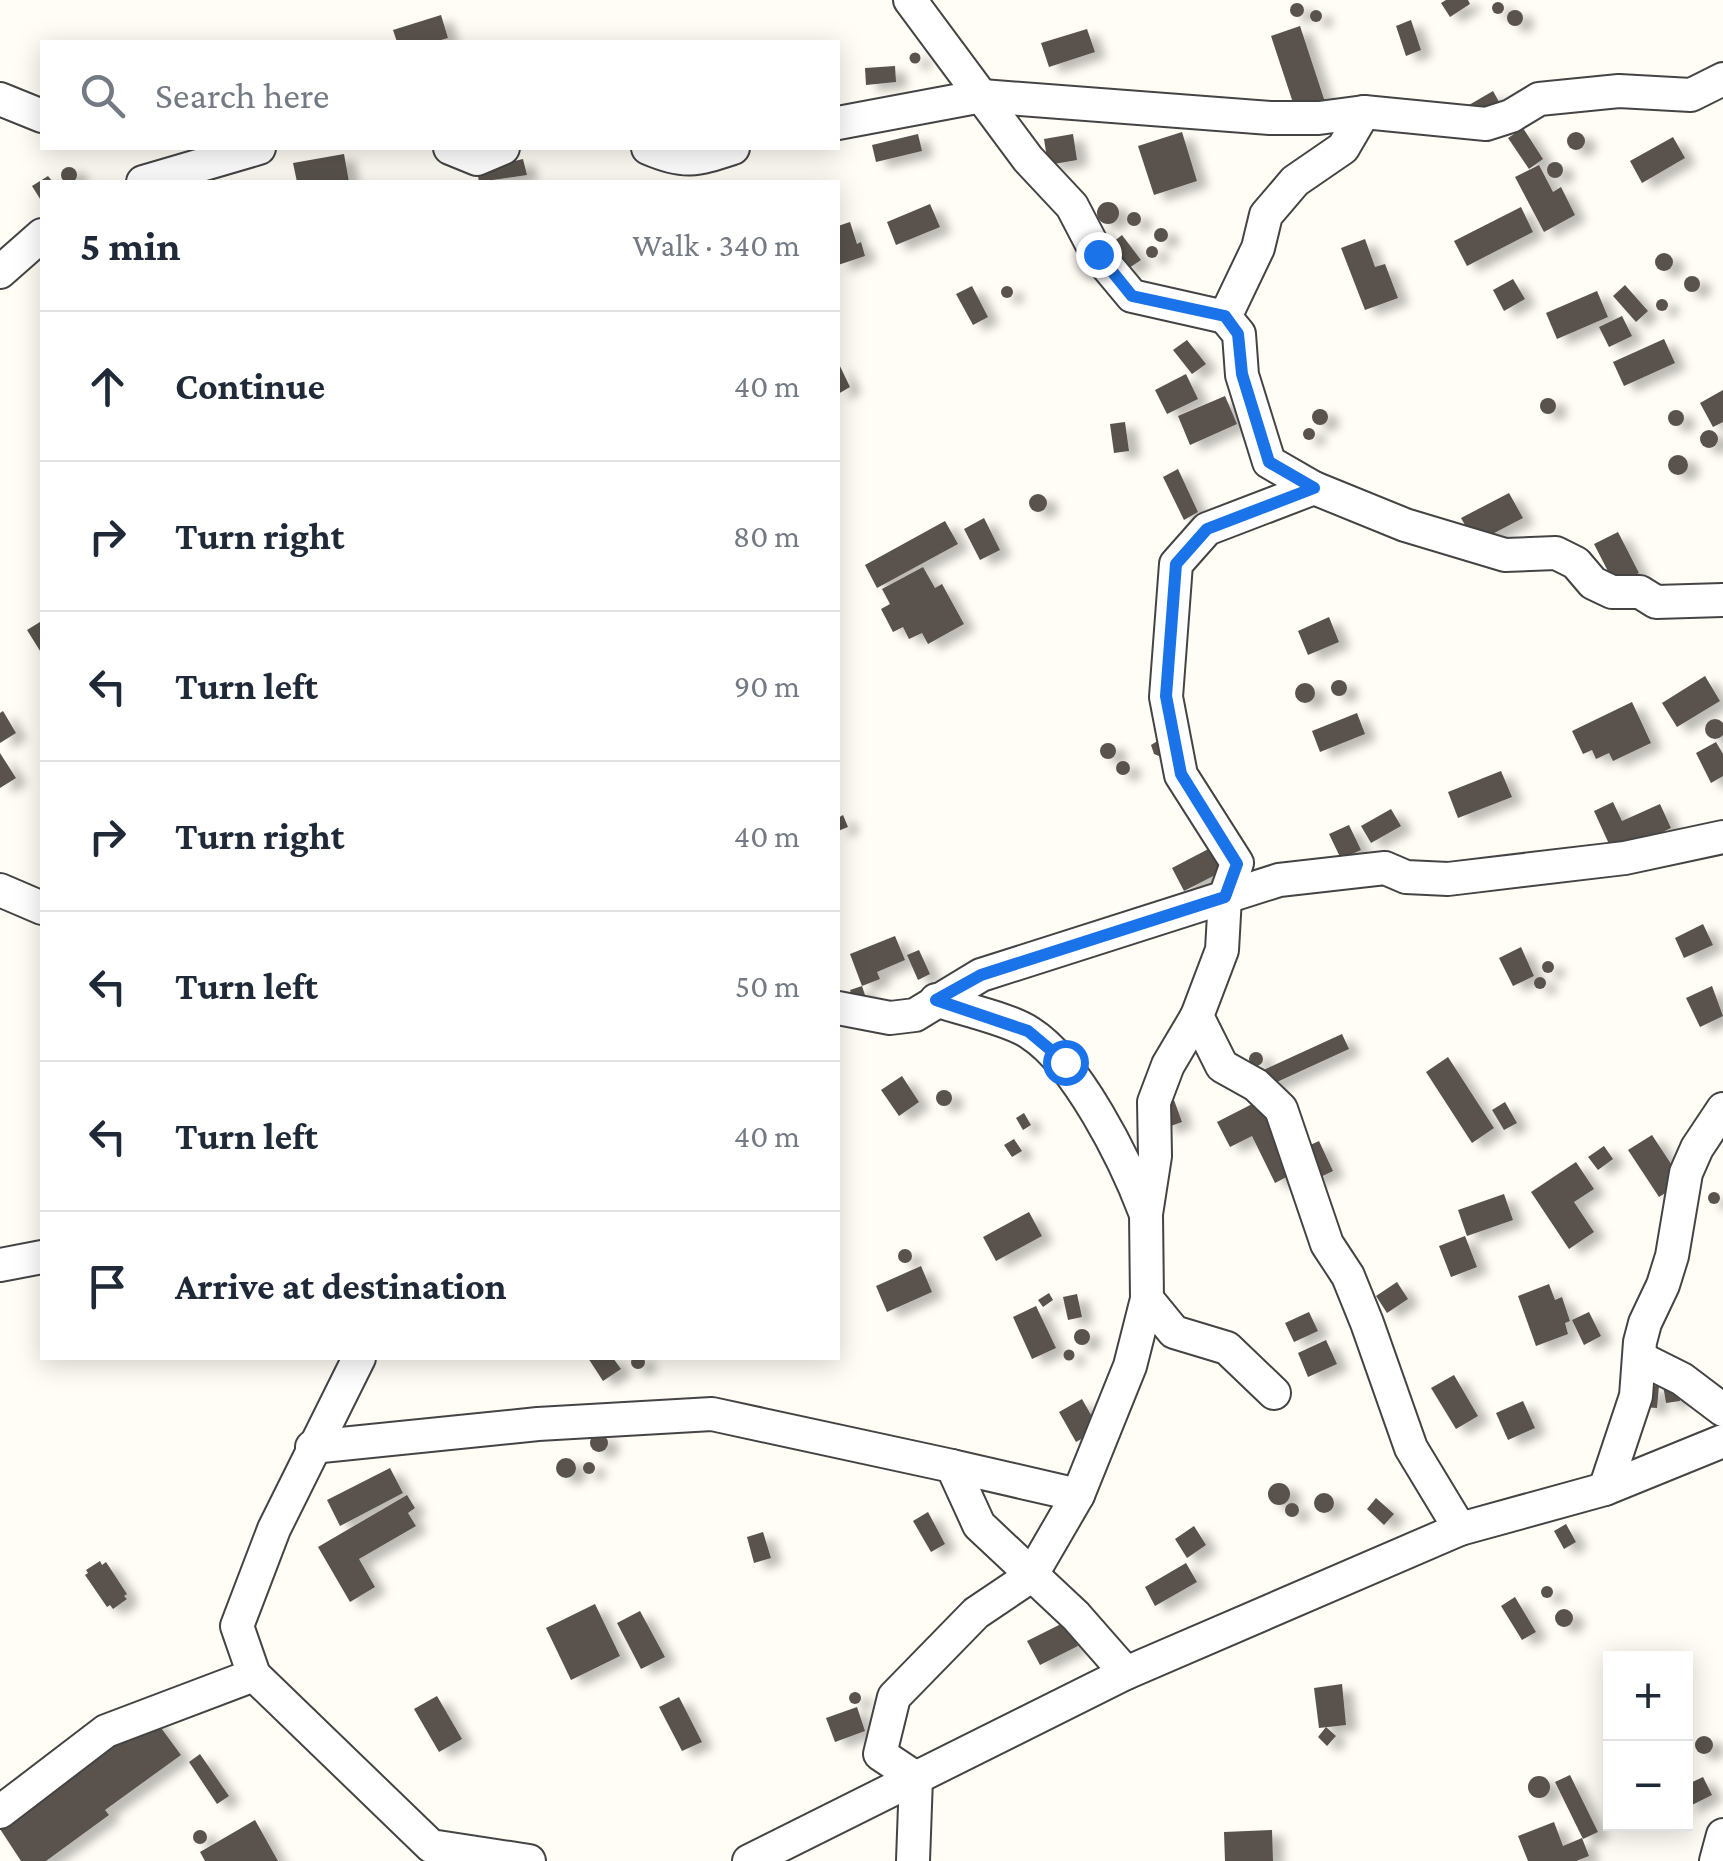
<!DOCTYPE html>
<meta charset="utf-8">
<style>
body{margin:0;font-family:"Crimson Pro",serif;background:#f2f2f3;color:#1f2937}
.controls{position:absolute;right:30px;bottom:30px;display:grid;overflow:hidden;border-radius:0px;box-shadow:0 5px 25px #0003}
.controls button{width:90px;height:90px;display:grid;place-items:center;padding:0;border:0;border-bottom:2px solid #e0e1e3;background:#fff;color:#1f2937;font:50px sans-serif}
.stop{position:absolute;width:30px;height:30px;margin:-22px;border:8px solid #1a73e8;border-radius:50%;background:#fff}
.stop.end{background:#1a73e8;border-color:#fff;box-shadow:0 2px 10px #0008}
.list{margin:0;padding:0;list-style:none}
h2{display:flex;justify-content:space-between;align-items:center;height:130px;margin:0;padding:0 40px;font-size:42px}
h2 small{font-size:32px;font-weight:400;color:#747a83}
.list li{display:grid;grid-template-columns:65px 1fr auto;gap:30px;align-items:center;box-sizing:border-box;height:150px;padding:0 40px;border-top:2px solid #e0e1e3}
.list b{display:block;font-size:38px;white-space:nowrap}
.list em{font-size:32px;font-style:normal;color:#747a83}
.icon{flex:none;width:55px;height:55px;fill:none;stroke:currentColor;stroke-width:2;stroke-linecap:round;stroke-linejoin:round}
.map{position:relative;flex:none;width:1723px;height:1861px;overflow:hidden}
.search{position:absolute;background:#fff;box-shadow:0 5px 25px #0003;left:40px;top:40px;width:800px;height:110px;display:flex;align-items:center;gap:25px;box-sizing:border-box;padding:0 35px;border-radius:0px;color:#747a83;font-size:38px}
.panel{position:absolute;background:#fff;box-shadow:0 5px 25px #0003;left:40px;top:180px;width:800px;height:1180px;border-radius:0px}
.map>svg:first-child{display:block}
</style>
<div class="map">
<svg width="1723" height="1861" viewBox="0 0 1723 1861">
<defs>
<filter id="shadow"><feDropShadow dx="11" dy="6" stdDeviation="5" flood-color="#0004"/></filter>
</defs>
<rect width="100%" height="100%" fill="#fffdf5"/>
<g fill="#5a524d" filter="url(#shadow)">
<polygon points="1446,0 1468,0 1470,4 1450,17 1441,3"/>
<circle cx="1498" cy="8" r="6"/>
<circle cx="1297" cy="10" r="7"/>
<circle cx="1515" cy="18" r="8"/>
<circle cx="1316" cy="16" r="6"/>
<polygon points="441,15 448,38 434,42 397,42 393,30"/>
<polygon points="1411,20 1421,50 1406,56 1396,26"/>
<polygon points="1300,26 1326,105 1297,115 1271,36"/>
<polygon points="1087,29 1095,52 1049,67 1041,43"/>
<circle cx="915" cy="58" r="5.5"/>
<polygon points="895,66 896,82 866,85 865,68"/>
<polygon points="1493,91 1502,107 1478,120 1469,105"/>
<polygon points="1523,128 1543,159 1529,169 1508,138"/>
<polygon points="1182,132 1197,181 1154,195 1138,146"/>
<circle cx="1576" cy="141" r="9"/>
<polygon points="918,134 922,151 876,162 872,145"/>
<polygon points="1073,134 1077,160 1048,165 1044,139"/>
<polygon points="1673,137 1685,158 1642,183 1630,161"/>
<polygon points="344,154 349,182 297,182 293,163"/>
<polygon points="523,159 527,175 479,182 477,170"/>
<circle cx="1555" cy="170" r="8"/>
<polygon points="1539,165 1553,192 1561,187 1575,215 1544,232 1515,177"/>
<circle cx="69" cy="175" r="8"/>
<polygon points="48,176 53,182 42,182 42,202 32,186"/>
<circle cx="1108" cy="213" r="11"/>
<polygon points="930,204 940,227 896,245 887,222"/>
<polygon points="1521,207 1533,232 1467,266 1454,241"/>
<circle cx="1134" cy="219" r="7"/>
<polygon points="850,222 857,244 861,242 865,256 838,265 838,226"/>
<circle cx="1161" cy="235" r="7"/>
<polygon points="1122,235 1141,260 1126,270 1108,246"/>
<polygon points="1365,239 1375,267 1385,264 1398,298 1365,310 1341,248"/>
<circle cx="1152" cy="252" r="6"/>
<circle cx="1664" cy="262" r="9"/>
<circle cx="1692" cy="284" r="8"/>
<polygon points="1513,279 1525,299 1504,311 1493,290"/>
<polygon points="1625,285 1648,311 1636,322 1613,296"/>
<circle cx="1007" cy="292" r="6"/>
<polygon points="972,286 988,317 973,325 956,294"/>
<polygon points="1597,291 1608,317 1557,339 1546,313"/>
<circle cx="1662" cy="305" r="6"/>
<polygon points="1622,316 1632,336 1609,347 1599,327"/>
<polygon points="1664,339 1675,363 1624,386 1613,362"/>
<polygon points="1187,340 1206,364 1192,374 1173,350"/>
<polygon points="838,362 850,387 838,394"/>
<polygon points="1186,374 1198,399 1167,414 1155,390"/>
<polygon points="1723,390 1723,422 1713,427 1700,403"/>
<polygon points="1225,396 1237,424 1190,445 1178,416"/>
<circle cx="1548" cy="406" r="8"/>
<circle cx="1320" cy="417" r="8"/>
<circle cx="1676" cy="418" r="8"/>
<polygon points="1125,422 1129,451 1114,453 1110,424"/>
<circle cx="1309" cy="434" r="6"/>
<circle cx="1709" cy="439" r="9"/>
<circle cx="1678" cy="465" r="10"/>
<polygon points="1178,469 1198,512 1184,520 1163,477"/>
<polygon points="1509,493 1523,518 1475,543 1461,518"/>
<circle cx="1038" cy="503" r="9"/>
<polygon points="984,518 1000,550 980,560 964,529"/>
<polygon points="945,521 958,544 877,588 865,565"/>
<polygon points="1618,532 1639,573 1615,585 1594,544"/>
<polygon points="923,567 935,588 942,584 964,624 928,644 922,633 909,639 903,627 893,632 881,609 890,604 882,589"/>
<polygon points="1329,617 1339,642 1308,655 1298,631"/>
<polygon points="40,622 42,625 42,654 27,630"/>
<polygon points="1705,676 1720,701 1677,727 1662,703"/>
<circle cx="1339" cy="688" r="8"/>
<circle cx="1305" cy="693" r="10"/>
<polygon points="1632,702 1651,743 1613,761 1609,753 1596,759 1592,750 1583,754 1572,731"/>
<polygon points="3,711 16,733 0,743 0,713"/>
<polygon points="1357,713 1365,734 1320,752 1312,731"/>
<circle cx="1715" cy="729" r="10"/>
<polygon points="1159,740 1163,754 1159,756 1154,754 1151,745"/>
<polygon points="1716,742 1723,754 1723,776 1711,783 1696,753"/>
<circle cx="1108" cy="751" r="8"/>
<polygon points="0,753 16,778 0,788"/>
<circle cx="1123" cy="768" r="7"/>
<polygon points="1501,771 1512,797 1458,818 1448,792"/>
<polygon points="1613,802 1622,821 1660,804 1671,828 1614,855 1594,811"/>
<polygon points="1391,809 1401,826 1371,843 1361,826"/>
<polygon points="843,815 848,827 838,831 838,818"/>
<polygon points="1349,825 1361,850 1341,859 1329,834"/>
<polygon points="1216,845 1227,869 1184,891 1172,868"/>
<polygon points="1703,924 1713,945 1684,958 1675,938"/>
<polygon points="895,936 905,960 877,972 880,979 862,986 850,954"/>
<polygon points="1521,947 1534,976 1513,986 1499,958"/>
<polygon points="919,950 930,974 918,980 907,955"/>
<circle cx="1548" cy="967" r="6"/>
<circle cx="1540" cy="983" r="6"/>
<polygon points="862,986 868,1004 856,1008 850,990"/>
<polygon points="1712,986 1723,1016 1700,1027 1686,998"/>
<polygon points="1342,1034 1349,1049 1266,1087 1259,1072"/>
<circle cx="1256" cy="1059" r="7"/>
<polygon points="1448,1057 1494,1128 1472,1143 1426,1072"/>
<polygon points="902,1076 919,1102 899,1116 881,1090"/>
<circle cx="944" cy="1098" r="8"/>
<polygon points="1174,1100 1182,1122 1165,1128 1157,1105"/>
<polygon points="1260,1100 1296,1172 1275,1183 1252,1136 1230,1147 1217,1122"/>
<polygon points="1505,1102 1517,1123 1504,1130 1492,1110"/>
<polygon points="1024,1113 1031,1125 1023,1130 1016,1118"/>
<polygon points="1652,1135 1683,1182 1659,1197 1628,1150"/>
<polygon points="1014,1139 1022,1151 1012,1157 1004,1145"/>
<polygon points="1319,1141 1333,1171 1312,1181 1297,1151"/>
<polygon points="1604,1146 1613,1159 1598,1170 1588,1157"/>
<polygon points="1576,1162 1594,1189 1574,1202 1594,1232 1569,1249 1531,1192"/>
<circle cx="1714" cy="1198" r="6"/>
<polygon points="1504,1194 1513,1220 1467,1236 1458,1210"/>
<polygon points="1029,1212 1042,1236 996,1261 983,1237"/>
<polygon points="1465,1236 1477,1267 1451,1277 1439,1246"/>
<circle cx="905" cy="1256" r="7"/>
<polygon points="921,1266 932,1292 887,1312 876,1286"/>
<polygon points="1397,1282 1408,1299 1387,1313 1376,1296"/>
<polygon points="1549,1284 1555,1300 1562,1297 1570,1321 1565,1323 1568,1334 1536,1346 1518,1296"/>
<polygon points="1049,1293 1053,1300 1043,1307 1038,1300"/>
<polygon points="1077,1294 1082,1317 1068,1320 1063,1297"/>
<polygon points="1036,1306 1056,1348 1032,1359 1013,1317"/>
<polygon points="1309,1312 1318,1331 1294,1342 1285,1323"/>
<polygon points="1589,1312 1601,1336 1584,1345 1572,1320"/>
<circle cx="1082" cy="1337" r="8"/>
<polygon points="1326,1340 1337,1364 1308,1377 1298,1353"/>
<circle cx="1069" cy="1355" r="5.5"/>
<circle cx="638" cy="1362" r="7"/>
<polygon points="588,1358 613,1358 621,1369 603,1381"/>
<polygon points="1454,1375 1478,1416 1456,1429 1431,1388"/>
<polygon points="1677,1377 1680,1401 1666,1403 1662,1379"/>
<polygon points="1645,1385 1659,1386 1657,1408 1642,1407"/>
<polygon points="1082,1399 1099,1429 1076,1442 1059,1412"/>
<polygon points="1523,1401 1535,1428 1508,1440 1496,1413"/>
<circle cx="599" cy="1443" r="9"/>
<circle cx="566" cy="1468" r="10"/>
<circle cx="589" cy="1468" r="6"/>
<polygon points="390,1468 403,1493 340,1526 327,1500"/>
<circle cx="1279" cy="1494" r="11"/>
<circle cx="1324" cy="1503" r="10"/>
<polygon points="407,1495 415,1508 408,1513 416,1526 359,1559 375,1587 350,1602 318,1547"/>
<polygon points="1376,1498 1394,1514 1384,1525 1367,1509"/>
<circle cx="1292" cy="1510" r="7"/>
<polygon points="928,1512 945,1544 931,1552 913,1521"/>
<polygon points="1566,1524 1576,1542 1564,1549 1554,1531"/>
<polygon points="1194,1526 1206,1545 1187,1558 1175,1539"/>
<polygon points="763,1532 771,1558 754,1563 747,1537"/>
<polygon points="100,1561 102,1565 106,1562 127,1594 124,1596 127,1599 113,1609 110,1605 107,1607 85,1575 88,1573 86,1570"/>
<polygon points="1186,1563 1197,1582 1155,1606 1145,1587"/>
<circle cx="1547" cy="1592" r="6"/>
<polygon points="1515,1597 1536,1632 1522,1640 1501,1606"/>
<polygon points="595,1604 620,1656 571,1680 546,1628"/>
<circle cx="1564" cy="1618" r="9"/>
<polygon points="640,1611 665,1657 641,1669 617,1623"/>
<polygon points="1065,1622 1078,1646 1040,1665 1027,1641"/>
<polygon points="1342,1684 1346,1725 1319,1728 1314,1688"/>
<circle cx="855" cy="1698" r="6"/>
<polygon points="437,1696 462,1739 439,1752 414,1709"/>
<polygon points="679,1697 702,1742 682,1751 659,1707"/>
<polygon points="857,1707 865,1731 835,1742 826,1718"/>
<polygon points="153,1717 181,1755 105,1810 109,1815 46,1861 21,1861 0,1829"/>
<polygon points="1326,1727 1336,1736 1327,1746 1318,1737"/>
<circle cx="1704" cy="1745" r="9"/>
<polygon points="200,1754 229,1796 217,1804 189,1762"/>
<polygon points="1570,1775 1598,1832 1583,1839 1555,1782"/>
<circle cx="1539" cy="1787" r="11"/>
<polygon points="1703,1777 1712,1795 1686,1808 1686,1785"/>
<polygon points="255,1820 278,1861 205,1861 200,1852"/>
<polygon points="1554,1822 1563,1846 1582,1838 1589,1856 1576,1861 1528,1861 1518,1836"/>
<circle cx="200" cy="1837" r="7"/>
<polygon points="1272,1830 1273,1861 1225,1861 1224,1832"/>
</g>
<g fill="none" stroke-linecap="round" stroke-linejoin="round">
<g stroke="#444" stroke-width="36">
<g id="minor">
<polyline points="910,0 1028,159 1072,206 1097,254 1132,296 1225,317"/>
<polyline points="0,99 42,116"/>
<polyline points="1364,112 1343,148 1295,181 1266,215 1258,248 1225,317 1239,334 1242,375 1269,462 1314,488 1405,525 1505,555 1556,553 1576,563 1593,583 1612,592 1640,592 1656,602 1723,600"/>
<polyline points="838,123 982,96 1270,118 1319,118 1364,112 1486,124 1511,116 1539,99 1619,91 1691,95 1723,79"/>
<polyline points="450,148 477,159 503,148"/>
<path d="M 648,148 C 685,164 696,160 733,148"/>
<polyline points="143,182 259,148"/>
<polyline points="0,272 42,235"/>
<polyline points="1314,488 1207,529 1176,564 1166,697 1181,775 1237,863 1225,897 1222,950 1197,1016 1222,1066 1256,1085 1281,1109 1327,1244 1348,1276 1367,1323 1411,1448 1460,1529"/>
<polyline points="0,890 42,908"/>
<path d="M 936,1000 C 961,1009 1010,1019 1030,1033 C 1077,1063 1125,1159 1145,1212"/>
<polyline points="838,1008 890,1018 915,1015 981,975 1279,880 1385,868 1406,877 1448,879 1625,858 1723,837"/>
<polyline points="0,1265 42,1257"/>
<polyline points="1147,1299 1174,1332 1227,1348 1274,1393"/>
<polyline points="359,1358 274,1529 237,1626 254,1675 431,1846 529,1861"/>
<polyline points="1640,1358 1682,1379 1723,1410"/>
<polyline points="312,1447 538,1424 712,1414 952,1466 979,1525 1076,1616 1126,1673"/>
<polyline points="1605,1489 1636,1396 1640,1342 1645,1323 1663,1285 1672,1256 1686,1173 1697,1148 1723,1109"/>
<polyline points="1078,1495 1130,1366 1147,1299 1146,1214 1155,1156 1154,1102 1168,1065 1197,1016"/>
<polyline points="0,1812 106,1731 254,1675"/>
<polyline points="749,1861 1126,1673 1460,1529 1605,1489 1723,1441"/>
<polyline points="913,1861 916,1778 880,1754 894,1697 976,1613 1031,1576 1078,1495 952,1466"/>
<polyline points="1716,1861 1723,1835"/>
</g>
</g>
<use href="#minor" stroke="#fff" stroke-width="32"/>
</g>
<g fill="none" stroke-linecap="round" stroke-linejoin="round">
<polyline stroke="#1a73e8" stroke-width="12" points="1065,1062 1028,1031 936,1000 981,975 1225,897 1237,864 1181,774 1166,696 1176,564 1207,529 1314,488 1269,462 1242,374 1238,334 1225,316 1132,296 1098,254"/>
</g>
</svg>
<div class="controls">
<button>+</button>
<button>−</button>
</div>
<div class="stop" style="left:1065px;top:1062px"></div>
<div class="stop end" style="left:1098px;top:254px"></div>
<div class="search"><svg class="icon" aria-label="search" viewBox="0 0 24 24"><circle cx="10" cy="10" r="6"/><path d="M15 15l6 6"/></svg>Search here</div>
<section class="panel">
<h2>5 min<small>Walk · 340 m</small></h2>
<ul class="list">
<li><svg class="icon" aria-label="ahead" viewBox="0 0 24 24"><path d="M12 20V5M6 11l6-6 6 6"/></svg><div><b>Continue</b></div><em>40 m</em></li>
<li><svg class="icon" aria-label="right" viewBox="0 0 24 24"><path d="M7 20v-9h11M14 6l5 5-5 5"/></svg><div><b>Turn right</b></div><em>80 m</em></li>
<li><svg class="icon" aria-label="left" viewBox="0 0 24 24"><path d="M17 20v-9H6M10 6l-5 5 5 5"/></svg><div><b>Turn left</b></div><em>90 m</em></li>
<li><svg class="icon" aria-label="right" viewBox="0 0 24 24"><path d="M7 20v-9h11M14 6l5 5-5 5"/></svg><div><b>Turn right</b></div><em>40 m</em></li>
<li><svg class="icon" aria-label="left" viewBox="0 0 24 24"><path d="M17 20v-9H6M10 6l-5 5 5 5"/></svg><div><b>Turn left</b></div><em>50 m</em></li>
<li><svg class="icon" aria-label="left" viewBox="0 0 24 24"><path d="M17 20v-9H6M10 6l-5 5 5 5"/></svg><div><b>Turn left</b></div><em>40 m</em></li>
<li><svg class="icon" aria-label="arrive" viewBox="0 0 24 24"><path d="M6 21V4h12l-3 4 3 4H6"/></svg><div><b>Arrive at destination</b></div></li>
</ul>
</section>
</div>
